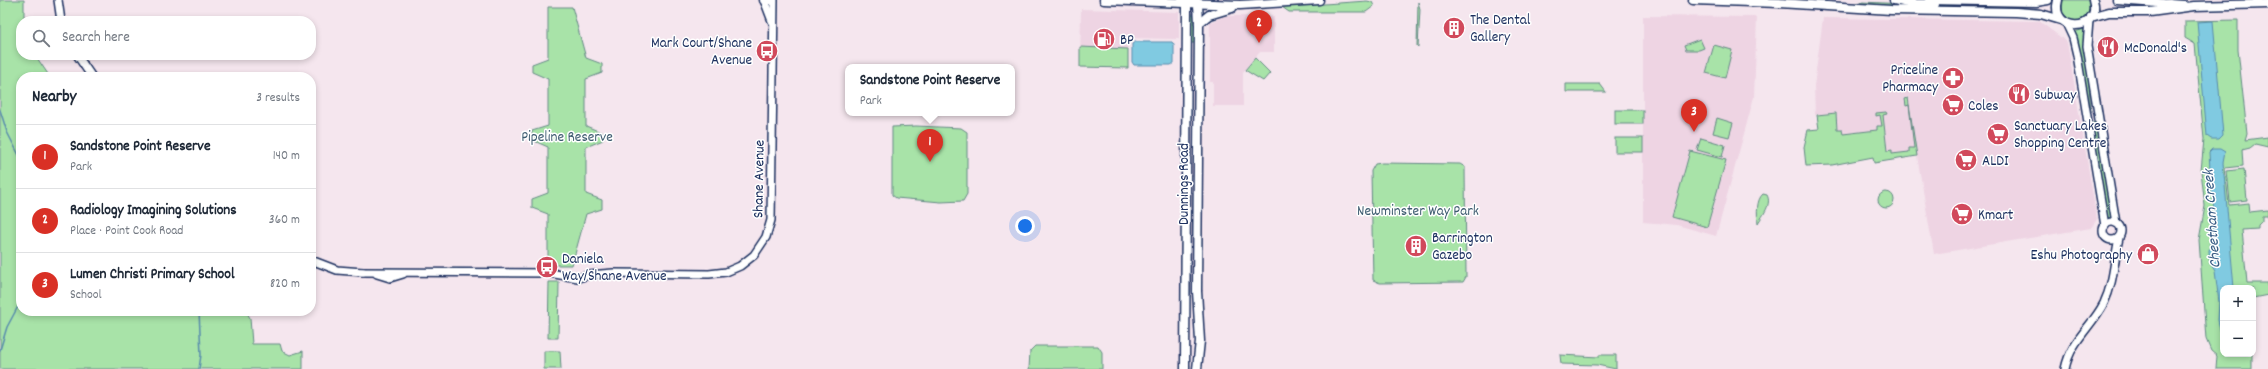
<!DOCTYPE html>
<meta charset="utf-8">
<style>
body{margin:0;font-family:Dekko,sans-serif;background:#f6f6f7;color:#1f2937}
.controls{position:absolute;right:12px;bottom:12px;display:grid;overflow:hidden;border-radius:8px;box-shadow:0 2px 6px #0003}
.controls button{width:36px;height:36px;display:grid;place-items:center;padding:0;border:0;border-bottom:1px solid #e0e1e3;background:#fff;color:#1f2937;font:20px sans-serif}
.you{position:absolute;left:1025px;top:226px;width:14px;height:14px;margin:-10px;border:3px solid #fff;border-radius:50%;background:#1a73e8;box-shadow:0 0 0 6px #1a73e833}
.badge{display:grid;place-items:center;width:26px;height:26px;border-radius:50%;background:#d93025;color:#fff;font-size:13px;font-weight:700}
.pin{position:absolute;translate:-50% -33px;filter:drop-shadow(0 1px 2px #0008)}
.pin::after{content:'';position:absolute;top:21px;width:14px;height:12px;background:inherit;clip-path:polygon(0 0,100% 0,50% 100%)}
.popup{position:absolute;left:845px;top:64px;width:170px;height:52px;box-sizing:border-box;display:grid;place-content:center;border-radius:8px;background:#fff;filter:drop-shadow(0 1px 3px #0005);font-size:13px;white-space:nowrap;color:#747a83}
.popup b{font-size:15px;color:#1f2937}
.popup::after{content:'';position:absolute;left:50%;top:100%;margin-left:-8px;border:8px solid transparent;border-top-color:#fff}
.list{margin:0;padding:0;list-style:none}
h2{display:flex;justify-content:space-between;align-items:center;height:52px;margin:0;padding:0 16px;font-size:17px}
h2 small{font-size:13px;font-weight:400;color:#747a83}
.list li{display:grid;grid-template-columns:26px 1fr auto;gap:12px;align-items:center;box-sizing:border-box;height:64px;padding:0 16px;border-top:1px solid #e0e1e3}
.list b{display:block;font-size:15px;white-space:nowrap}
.list p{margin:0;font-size:13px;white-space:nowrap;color:#747a83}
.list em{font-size:13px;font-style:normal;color:#747a83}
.icon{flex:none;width:22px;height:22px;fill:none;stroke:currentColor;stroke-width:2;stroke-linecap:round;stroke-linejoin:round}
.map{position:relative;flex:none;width:2268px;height:369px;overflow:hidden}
.search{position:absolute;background:#fff;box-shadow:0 2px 6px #0003;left:16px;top:16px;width:300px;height:44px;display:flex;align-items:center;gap:10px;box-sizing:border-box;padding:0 14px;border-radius:16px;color:#747a83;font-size:15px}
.panel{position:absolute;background:#fff;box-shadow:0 2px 6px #0003;left:16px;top:72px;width:300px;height:244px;border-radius:16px}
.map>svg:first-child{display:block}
</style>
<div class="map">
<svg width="2268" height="369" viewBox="0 0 2268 369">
<rect width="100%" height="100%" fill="#f5e6ee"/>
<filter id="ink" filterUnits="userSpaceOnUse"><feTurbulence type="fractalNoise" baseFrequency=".025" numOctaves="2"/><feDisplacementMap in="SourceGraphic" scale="8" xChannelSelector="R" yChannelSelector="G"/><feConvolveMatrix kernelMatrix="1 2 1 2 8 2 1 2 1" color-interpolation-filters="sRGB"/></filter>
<g filter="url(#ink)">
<g fill="#eed4e3">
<polygon points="1081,9 1179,12 1179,39 1128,38 1128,68 1080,67"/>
<polygon points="1225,16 1274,16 1274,52 1260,52 1243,72 1243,106 1213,106 1213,82 1210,82 1210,22"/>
<polygon points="1643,16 1757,17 1754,97 1716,236 1677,225 1643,222"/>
<polygon points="1823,18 2039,21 2067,42 2097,219 2091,228 1934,254 1917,156 1888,161 1838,136 1836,113 1815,115 1814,86"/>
</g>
<g fill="#a8e3a8" stroke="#628983">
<polygon points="0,0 24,0 24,21 21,21 21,55 35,55 50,77 21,77 21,311 246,311 250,318 252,344 280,344 282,351 290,355 303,351 303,369 0,369"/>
<polygon points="2063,0 2088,0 2089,12 2080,21 2071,21 2062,12"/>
<polygon points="1367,1 1372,2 1374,6 1366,12 1289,12 1282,7"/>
<polygon points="1418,2 1420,9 1418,47 1417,46"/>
<polygon points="1861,2 1955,6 1962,8 1909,8 1854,4"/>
<polygon points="548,7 572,7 586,58 602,64 602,73 586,79 586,126 603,133 603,140 586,147 586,194 602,200 602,209 586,214 572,265 548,265 548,214 532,208 532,199 548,193 548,147 532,140 532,131 548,126 548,79 532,72 532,64 548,58"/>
<polygon points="1191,14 1196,14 1196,43 1190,43"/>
<polygon points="2238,20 2238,50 2247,133 2245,140 2268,137 2268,147 2255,144 2250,148 2242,150 2243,166 2225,168 2229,205 2249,203 2250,212 2268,210 2268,216 2262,216 2262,221 2258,225 2258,229 2242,230 2247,283 2268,283 2268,295 2253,298 2253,288 2223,288 2223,354 2252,354 2252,369 2216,369 2217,356 2211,351 2206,339 2199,240 2205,206 2201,171 2204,139 2195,44 2185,38 2185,21"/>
<polygon points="2085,29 2091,112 2074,32"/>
<polygon points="1700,39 1704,48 1699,50 1686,50 1684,45"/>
<polygon points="1714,45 1732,50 1725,78 1706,73"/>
<polygon points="1080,47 1128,49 1128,68 1080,67"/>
<polygon points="1255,58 1270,73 1263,81 1245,70"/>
<polygon points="1566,84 1600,84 1606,92 1566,92"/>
<polygon points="1908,98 1917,156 1874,163 1873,157 1832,165 1806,166 1804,147 1808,130 1819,129 1817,115 1836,113 1837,130 1842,130 1843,134 1877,130 1877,126 1882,126 1880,115 1876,116 1876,113 1886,112 1887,114 1883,115 1887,151 1892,150 1892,154 1909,152 1909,148 1914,148 1909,105 1906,106 1905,99"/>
<rect x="1615" y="110" width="28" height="14"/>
<polygon points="1717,118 1733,123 1729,137 1713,133"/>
<polygon points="2094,122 2096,125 2112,219 2107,219 2092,124"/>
<polygon points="916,126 961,128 967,132 967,194 963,201 941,202 896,198 892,195 892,127"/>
<rect x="1615" y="138" width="28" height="14"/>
<polygon points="1701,138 1725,145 1722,157 1697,150"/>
<polygon points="1690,151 1726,160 1707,227 1672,217"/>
<polygon points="1382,163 1460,164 1465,167 1466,277 1463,282 1380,283 1373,280 1371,171 1375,164"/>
<polygon points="2244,169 2247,200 2230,202 2227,171"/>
<circle cx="1886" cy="200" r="8"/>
<path d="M 1763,194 L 1767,195 C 1772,204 1763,215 1758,223 C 1757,214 1756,200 1763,194 Z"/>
<polygon points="549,282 559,282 558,338 548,338"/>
<polygon points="1035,346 1098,346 1102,352 1102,369 1029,369 1030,351"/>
<polygon points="544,351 560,351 561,369 544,369"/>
<polygon points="1560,355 1599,357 1599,355 1616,355 1616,369 1597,365 1561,364"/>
</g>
<g fill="#80cae1" stroke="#588cad">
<polygon points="2213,21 2223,135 2219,139 2211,139 2207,136 2197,22"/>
<polygon points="1135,42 1172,42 1174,45 1174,63 1171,65 1134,65 1132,62 1132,44"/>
<polygon points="2212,149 2220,149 2225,152 2223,163 2234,288 2223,288 2223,343 2218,320 2219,302 2215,271 2210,263 2209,251 2214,213 2213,196 2208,182 2207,176 2210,170 2209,152"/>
</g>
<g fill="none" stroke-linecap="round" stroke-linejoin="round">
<g stroke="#588cad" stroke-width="1.5">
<polyline points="0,110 7,132 21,159"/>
<polyline points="199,311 201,355 199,369"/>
<polyline points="0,350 7,327 21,301"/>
</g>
<g stroke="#1b2f5e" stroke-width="10">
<g id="tertiary">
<polyline points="58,0 61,21"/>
<polyline points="764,0 772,21"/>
<polyline points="2089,20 2087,46 2116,223"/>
<polyline points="2066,23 2073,38 2077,55 2105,226"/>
<polyline points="77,55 92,77"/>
<circle cx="2112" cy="231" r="9"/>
<polyline points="311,260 337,270 363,272"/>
<polyline points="360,272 554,273"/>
<polyline points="549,273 578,278 589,275 613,273 709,274 726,272 740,266 754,255 766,237 771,220 774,0"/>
<polyline points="377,274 390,278 403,274"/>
<path d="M 2065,369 C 2071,340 2091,328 2104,303 C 2114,282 2114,260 2119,238"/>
</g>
</g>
<g stroke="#1b2f5e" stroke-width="11">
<g id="secondary">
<polyline points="764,0 770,0"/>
<polyline points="1104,0 1240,5 1319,0"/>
<polyline points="1196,0 1198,4 1199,23 1197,291 1200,341 1197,369"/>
<polyline points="1693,0 1779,3 1891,10 2016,12 2041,14 2061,20"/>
<polyline points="1894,0 1913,4 1935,4"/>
<polyline points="1929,0 2036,2 2048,0"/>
<path d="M 2058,0 C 2049,34 2103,33 2093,0"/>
<polyline points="2117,0 2184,5"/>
<polyline points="2091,17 2109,12 2150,12 2194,6 2268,4"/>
<polyline points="1199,23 1209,15 1232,8"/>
<polyline points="1185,369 1187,4 1189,0"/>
</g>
</g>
<use href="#tertiary" stroke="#fff" stroke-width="7"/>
<use href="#secondary" stroke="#fff" stroke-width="8"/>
</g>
</g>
<defs>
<g id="building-disc" transform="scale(1.15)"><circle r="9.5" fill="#d1495b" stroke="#fff"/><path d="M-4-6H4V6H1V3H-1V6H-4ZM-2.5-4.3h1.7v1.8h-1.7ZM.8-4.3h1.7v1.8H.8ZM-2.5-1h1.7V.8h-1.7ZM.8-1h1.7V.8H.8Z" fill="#fff"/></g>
<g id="fuel-disc" transform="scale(1.15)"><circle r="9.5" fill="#d1495b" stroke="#fff"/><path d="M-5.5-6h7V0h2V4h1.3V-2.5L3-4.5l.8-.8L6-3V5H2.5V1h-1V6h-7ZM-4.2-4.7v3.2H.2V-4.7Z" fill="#fff"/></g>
<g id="restaurant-disc" transform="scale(1.15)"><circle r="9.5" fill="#d1495b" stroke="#fff"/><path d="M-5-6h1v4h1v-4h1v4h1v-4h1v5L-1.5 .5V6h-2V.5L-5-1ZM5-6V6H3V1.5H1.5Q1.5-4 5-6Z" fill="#fff"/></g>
<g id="bus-disc" transform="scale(1.15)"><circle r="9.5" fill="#d1495b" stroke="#fff"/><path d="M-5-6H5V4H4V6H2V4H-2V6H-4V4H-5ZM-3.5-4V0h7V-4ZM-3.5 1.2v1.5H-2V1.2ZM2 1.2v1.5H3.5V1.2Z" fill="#fff"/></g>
<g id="pharmacy-disc" transform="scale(1.15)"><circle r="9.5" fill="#d1495b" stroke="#fff"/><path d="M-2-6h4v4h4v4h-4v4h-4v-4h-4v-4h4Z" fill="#fff"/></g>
<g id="supermarket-disc" transform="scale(1.15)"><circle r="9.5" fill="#d1495b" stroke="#fff"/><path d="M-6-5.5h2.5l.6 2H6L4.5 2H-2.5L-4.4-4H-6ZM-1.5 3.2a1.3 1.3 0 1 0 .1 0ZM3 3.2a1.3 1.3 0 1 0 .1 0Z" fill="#fff"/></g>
<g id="shop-disc" transform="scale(1.15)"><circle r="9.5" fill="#d1495b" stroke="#fff"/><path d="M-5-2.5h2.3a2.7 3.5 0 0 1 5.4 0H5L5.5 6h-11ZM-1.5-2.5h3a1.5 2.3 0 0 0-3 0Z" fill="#fff"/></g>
</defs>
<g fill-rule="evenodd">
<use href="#building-disc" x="1454" y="28"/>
<use href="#fuel-disc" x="1104" y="39"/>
<use href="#restaurant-disc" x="2108" y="47"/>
<use href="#bus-disc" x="767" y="51"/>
<use href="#pharmacy-disc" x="1953" y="78"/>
<use href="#restaurant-disc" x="2019" y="94"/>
<use href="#supermarket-disc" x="1953" y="105"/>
<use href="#supermarket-disc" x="1998" y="134"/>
<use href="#supermarket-disc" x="1966" y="160"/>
<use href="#supermarket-disc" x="1962" y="214"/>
<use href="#building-disc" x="1416" y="246"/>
<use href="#shop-disc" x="2148" y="254"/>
<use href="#bus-disc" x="547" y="267"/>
</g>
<g text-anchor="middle" stroke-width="3" stroke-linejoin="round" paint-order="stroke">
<g font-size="15" fill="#1b2f5e" stroke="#fff" text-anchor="start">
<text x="1470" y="24">The Dental<tspan x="1470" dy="17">Gallery</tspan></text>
<text x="1120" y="44">BP</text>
<text x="752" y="47" text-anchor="end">Mark Court/Shane<tspan x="752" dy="17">Avenue</tspan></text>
<text x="2124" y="52">McDonald's</text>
<text x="1938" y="74" text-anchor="end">Priceline<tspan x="1938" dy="17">Pharmacy</tspan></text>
<text x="2034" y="99">Subway</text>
<text x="1968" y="110">Coles</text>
<text x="2014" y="130">Sanctuary Lakes<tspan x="2014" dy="17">Shopping Centre</tspan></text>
<text x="1982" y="165">ALDI</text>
<text x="1978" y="219">Kmart</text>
<text x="1432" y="242">Barrington<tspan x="1432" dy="17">Gazebo</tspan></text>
<text x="2132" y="259" text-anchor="end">Eshu Photography</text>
<text x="562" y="263">Daniela<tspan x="562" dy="17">Way/Shane Avenue</tspan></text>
</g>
<g font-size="15" fill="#3e5c70" stroke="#fff">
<text x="567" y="141">Pipeline Reserve</text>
<text x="1418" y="215">Newminster Way Park</text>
</g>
<g font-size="15" fill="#1b2f5e" stroke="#fff">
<text transform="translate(758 179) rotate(-89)" y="5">Shane Avenue</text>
<text transform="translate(1183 184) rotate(-90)" y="5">Dunnings Road</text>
</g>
<g font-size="16" font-style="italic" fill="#395e85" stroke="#fff">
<text transform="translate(2210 219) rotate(-94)" y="6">Cheetham Creek</text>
</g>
</g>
</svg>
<div class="controls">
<button>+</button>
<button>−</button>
</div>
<div class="you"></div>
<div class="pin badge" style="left:930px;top:162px">1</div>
<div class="popup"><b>Sandstone Point Reserve</b>Park</div>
<div class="pin badge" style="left:1259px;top:43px">2</div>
<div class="pin badge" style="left:1694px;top:132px">3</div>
<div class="search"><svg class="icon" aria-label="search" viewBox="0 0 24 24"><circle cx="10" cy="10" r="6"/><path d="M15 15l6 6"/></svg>Search here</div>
<section class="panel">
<h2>Nearby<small>3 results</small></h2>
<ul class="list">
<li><span class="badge">1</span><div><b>Sandstone Point Reserve</b><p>Park</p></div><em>140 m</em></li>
<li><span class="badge">2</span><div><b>Radiology Imagining Solutions</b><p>Place · Point Cook Road</p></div><em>360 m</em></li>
<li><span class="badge">3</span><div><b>Lumen Christi Primary School</b><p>School</p></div><em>820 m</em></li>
</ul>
</section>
</div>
